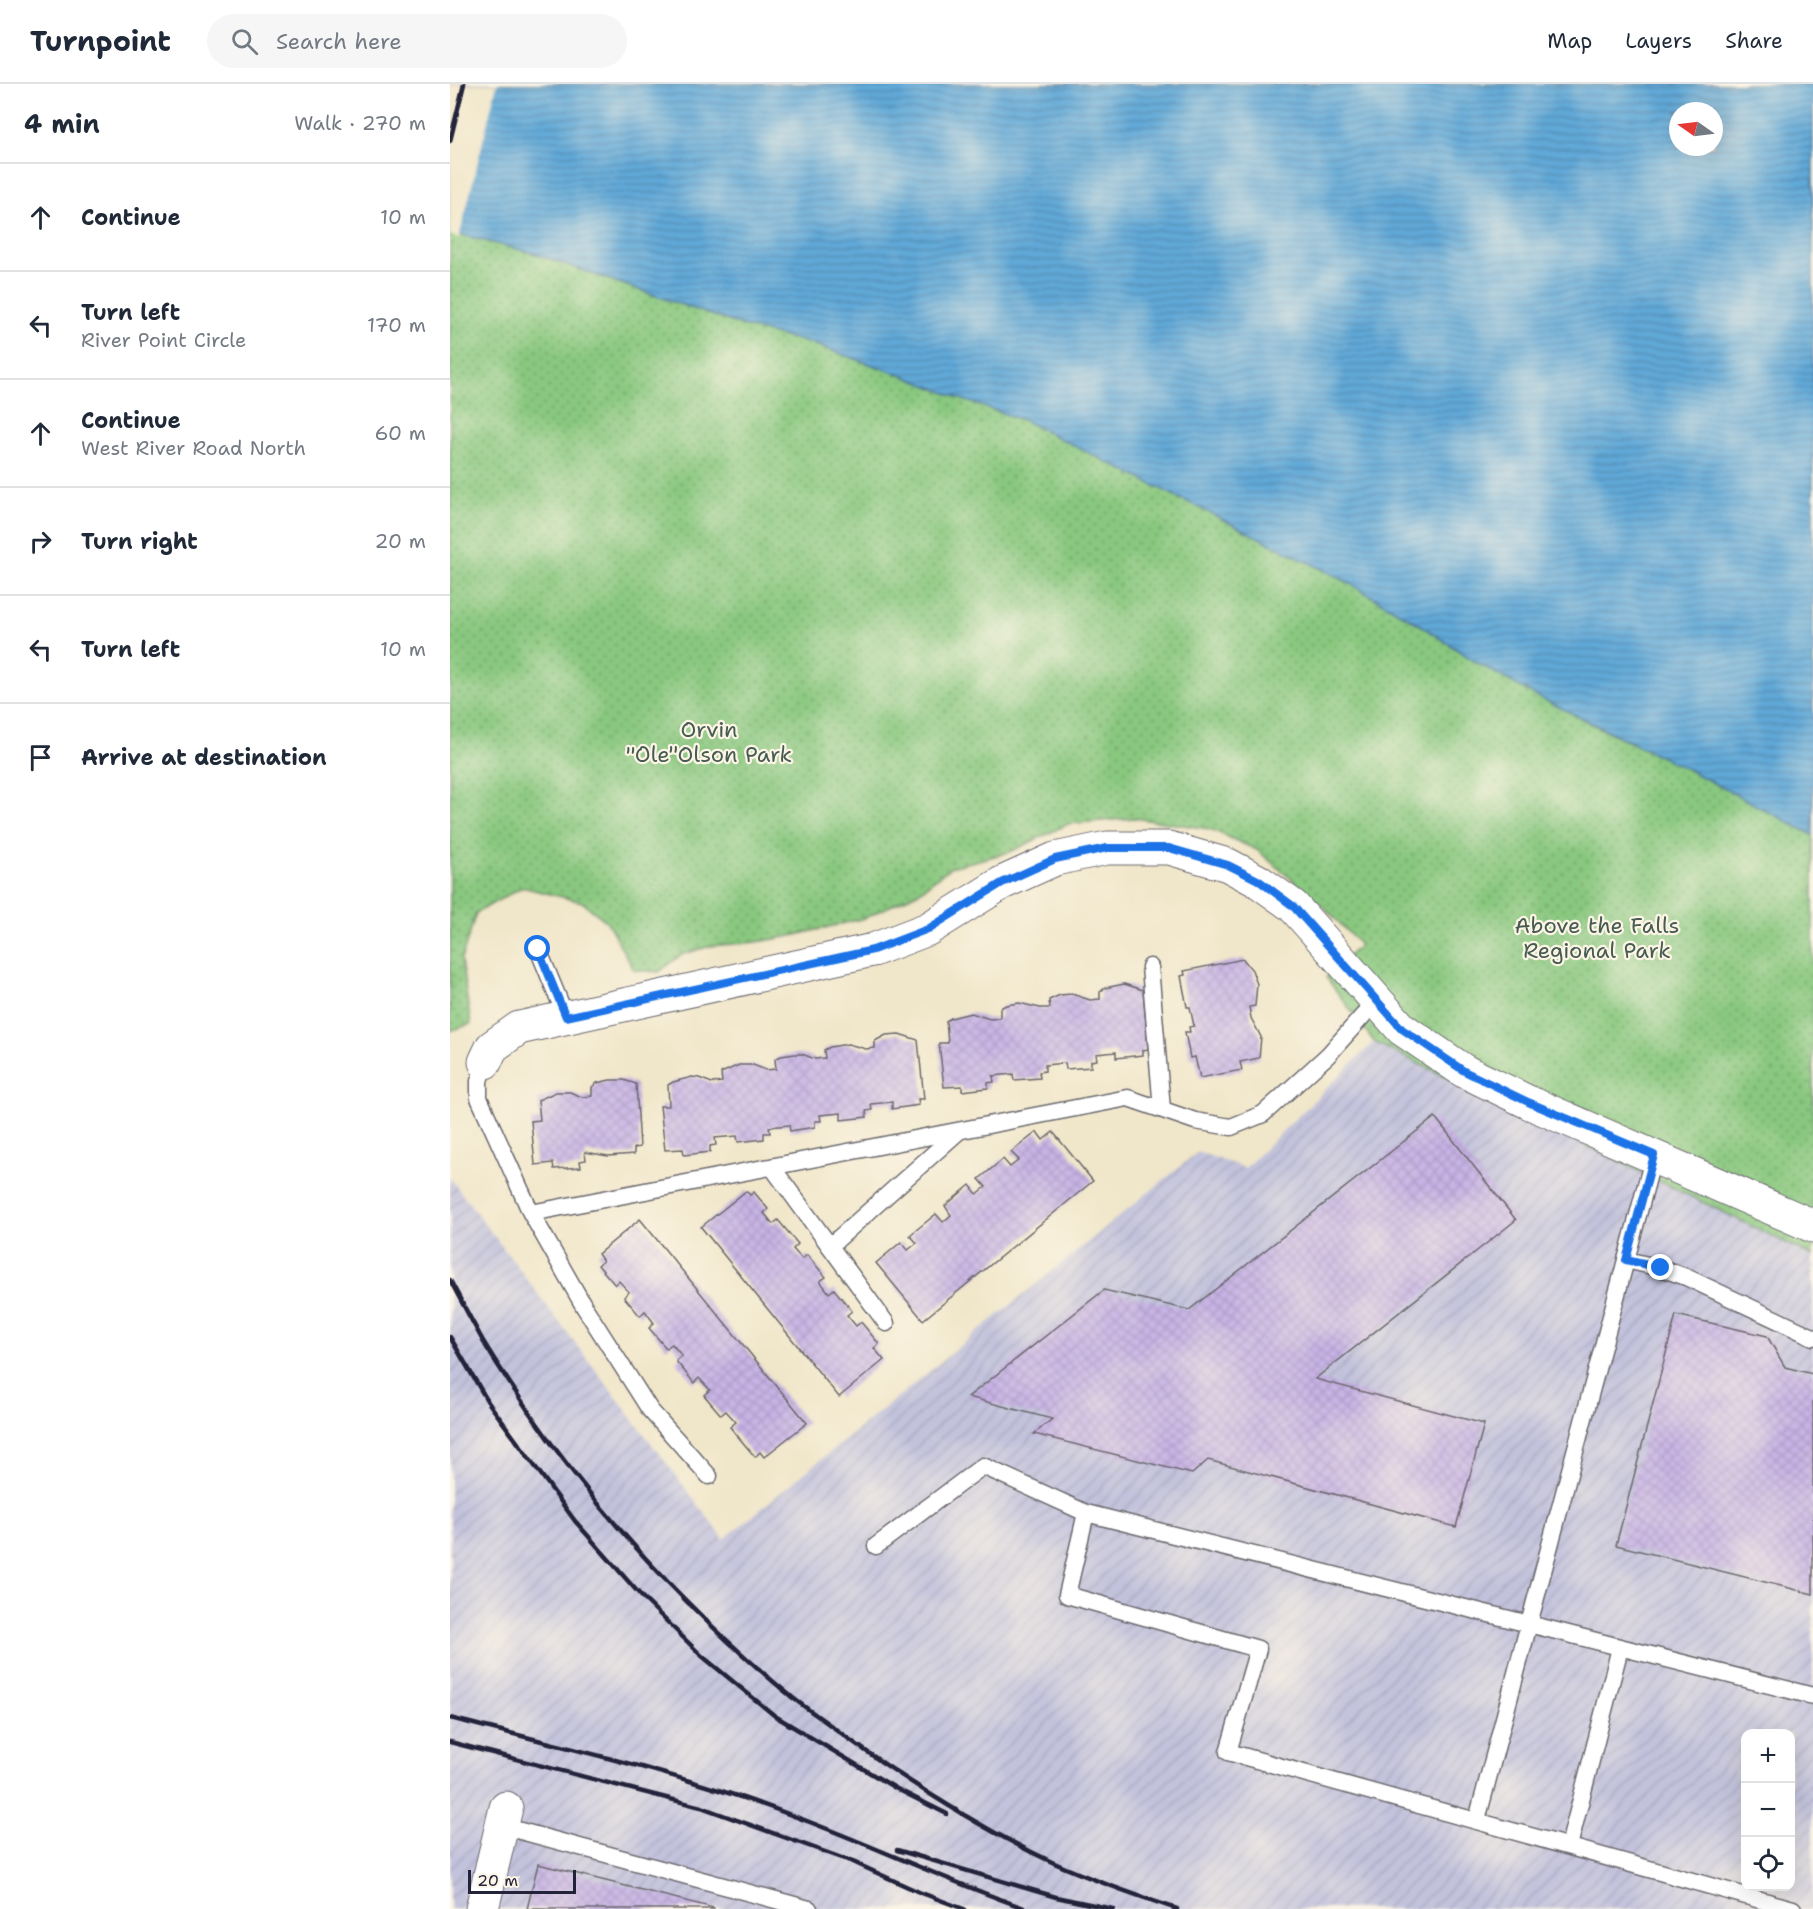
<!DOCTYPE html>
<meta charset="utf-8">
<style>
body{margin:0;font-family:"Shantell Sans",sans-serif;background:#f6f6f7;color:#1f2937}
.controls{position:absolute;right:18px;bottom:18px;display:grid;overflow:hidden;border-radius:12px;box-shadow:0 6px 24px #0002}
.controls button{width:54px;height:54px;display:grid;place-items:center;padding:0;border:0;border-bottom:2px solid #e0e1e3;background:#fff;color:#1f2937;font:30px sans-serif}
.compass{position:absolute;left:1219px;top:18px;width:54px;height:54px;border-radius:50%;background:#fff;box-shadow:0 6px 24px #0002;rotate:284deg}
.scale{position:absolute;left:18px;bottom:15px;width:108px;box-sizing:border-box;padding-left:6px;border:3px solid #22223b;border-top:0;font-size:16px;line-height:21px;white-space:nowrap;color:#22223b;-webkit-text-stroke:4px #fcf5e5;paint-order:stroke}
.stop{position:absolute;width:18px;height:18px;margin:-14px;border:4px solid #1a73e8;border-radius:50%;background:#fff}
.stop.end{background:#1a73e8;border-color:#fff;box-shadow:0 2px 6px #0008}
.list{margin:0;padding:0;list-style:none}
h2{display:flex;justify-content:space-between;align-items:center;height:78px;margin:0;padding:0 24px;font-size:26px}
h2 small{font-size:20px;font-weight:400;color:#747a83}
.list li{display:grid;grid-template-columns:39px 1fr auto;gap:18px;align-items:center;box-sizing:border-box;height:108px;padding:0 24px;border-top:2px solid #e0e1e3}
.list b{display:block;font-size:22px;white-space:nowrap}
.list p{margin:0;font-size:20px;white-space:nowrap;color:#747a83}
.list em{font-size:20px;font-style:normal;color:#747a83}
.icon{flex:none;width:33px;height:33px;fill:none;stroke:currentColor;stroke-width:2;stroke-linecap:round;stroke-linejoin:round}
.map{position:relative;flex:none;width:1363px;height:1825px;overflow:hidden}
header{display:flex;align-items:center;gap:36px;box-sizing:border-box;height:84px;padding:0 30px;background:#fff;border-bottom:2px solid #e0e1e3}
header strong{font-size:28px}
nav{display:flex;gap:33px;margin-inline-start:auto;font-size:21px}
.search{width:420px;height:54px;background:#f6f6f7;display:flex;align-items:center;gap:15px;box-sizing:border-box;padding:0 21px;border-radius:33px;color:#747a83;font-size:22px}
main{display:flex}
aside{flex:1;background:#fff}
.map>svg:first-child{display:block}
</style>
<header>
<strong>Turnpoint</strong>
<div class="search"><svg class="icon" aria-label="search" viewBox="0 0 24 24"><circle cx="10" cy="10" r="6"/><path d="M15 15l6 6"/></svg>Search here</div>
<nav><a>Map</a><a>Layers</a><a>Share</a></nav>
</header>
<main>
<aside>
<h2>4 min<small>Walk · 270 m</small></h2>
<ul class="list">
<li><svg class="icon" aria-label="ahead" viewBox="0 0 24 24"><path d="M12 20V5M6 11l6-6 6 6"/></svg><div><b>Continue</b></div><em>10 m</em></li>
<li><svg class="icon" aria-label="left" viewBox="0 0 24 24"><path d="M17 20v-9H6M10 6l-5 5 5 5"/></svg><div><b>Turn left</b><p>River Point Circle</p></div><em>170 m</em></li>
<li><svg class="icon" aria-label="ahead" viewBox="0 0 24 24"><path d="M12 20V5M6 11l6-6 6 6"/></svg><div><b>Continue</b><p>West River Road North</p></div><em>60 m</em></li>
<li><svg class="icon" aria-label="right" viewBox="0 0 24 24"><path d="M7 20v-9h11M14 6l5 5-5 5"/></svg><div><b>Turn right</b></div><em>20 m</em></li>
<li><svg class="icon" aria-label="left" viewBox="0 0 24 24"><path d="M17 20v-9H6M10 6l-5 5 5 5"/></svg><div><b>Turn left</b></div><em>10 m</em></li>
<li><svg class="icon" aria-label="arrive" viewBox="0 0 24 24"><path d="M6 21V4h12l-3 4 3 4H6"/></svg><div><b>Arrive at destination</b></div></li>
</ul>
</aside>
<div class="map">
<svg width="1363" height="1825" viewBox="0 0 1363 1825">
<defs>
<pattern id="industrial-furrows" width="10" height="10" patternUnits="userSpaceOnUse" patternTransform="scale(1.5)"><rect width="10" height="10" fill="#c2c2dc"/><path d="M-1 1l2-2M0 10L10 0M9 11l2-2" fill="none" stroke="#a6a6be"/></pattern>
<pattern id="green-dots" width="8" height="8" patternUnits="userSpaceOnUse" patternTransform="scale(1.5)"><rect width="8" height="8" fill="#89c87f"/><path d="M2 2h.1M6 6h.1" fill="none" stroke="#70a269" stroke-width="1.8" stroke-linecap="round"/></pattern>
<pattern id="water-rules" width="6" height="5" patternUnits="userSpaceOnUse" patternTransform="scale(1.5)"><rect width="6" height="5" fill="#61a9d8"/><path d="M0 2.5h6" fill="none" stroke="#5089b0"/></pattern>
<pattern id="building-cross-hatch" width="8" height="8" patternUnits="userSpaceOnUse" patternTransform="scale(1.5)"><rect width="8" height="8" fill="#c8b4e5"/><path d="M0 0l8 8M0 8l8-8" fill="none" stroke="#ac9ac5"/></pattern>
</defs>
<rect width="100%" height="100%" fill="#fcf5e5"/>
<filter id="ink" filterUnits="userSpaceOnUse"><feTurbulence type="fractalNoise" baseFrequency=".0167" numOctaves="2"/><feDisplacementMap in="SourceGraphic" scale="12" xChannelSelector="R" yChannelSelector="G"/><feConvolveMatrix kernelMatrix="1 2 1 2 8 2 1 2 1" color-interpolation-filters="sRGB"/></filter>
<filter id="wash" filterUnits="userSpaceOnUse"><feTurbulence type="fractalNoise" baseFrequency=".008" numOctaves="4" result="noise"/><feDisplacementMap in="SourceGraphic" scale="24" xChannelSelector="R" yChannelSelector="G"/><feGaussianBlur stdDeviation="1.35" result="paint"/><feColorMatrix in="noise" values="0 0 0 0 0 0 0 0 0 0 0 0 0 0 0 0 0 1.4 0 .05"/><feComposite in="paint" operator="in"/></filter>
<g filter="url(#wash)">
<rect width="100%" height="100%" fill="#f0e6c9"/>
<path fill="url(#industrial-furrows)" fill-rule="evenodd" d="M 924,958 L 1363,1172 L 1363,1825 L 0,1825 L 0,1094 L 274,1455 L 748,1068 L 795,1084 ZM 1296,1650 L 1340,1650 L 1340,1802 L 1296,1802 Z"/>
<polygon fill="url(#green-dots)" stroke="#56755d" stroke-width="1.5" points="0,148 83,169 296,243 360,259 451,291 514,316 573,336 894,496 964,537 1026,578 1142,640 1237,685 1363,751 1363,1172 924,958 876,893 910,861 875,824 807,766 760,745 684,734 618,740 560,768 501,783 467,809 415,834 342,852 307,858 260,862 231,871 209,888 184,886 157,838 132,818 72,803 26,829 11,876 21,940 0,947"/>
<path fill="url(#water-rules)" stroke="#42668a" stroke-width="1.5" fill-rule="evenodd" d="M 0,0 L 1363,0 L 1363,751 L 1237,685 L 1086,612 L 1026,578 L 964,537 L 894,496 L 573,336 L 514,316 L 451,291 L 360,259 L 296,243 L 83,169 L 0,148 ZM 1228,27 L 1264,27 L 1264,63 L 1228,63 Z"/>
<polygon fill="#f0e6c9" points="0,0 47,0 9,154 0,151"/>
<g id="blocks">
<g fill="url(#building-cross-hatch)">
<polygon points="793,875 802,886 807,900 805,922 799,923 801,934 811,953 809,974 790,978 792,986 750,994 745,973 740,974 735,948 740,948 739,943 744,942 740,923 737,923 731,892 735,891 734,887"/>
<polygon points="674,900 693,906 698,965 693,966 693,971 666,974 666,968 646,970 647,976 641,977 641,983 616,985 615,979 595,981 595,987 589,988 590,994 564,996 563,990 543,992 544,998 538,999 538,1004 512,1007 512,1002 494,1003 489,959 498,959 496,937 501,934 521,929 540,935 550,934 550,924 556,921 569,919 590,924 600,924 599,916 610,911 622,910 640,916 650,915 650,908 655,904"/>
<polygon points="449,950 468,956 474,1015 468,1015 469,1021 442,1025 442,1018 421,1020 422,1026 416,1027 417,1033 391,1036 391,1029 370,1031 371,1037 365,1037 365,1043 340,1047 339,1041 319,1043 320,1049 314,1049 314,1055 288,1058 287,1052 265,1054 266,1061 260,1062 260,1068 234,1071 233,1065 215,1066 210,1022 219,1022 218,1001 223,998 242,993 249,994 262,999 272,998 271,989 289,981 303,981 316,986 326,985 325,975 331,972 345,970 352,970 365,975 375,974 374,966 380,963 398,960 416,965 425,964 425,957 436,951"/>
<polygon points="160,996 174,996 186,1000 190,1063 184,1064 184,1070 158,1072 135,1068 136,1076 130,1077 131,1083 104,1085 103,1079 85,1081 81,1037 90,1036 88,1016 106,1008 120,1008 132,1013 142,1012 142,1003 147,999"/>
<polygon points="985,1033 1066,1136 865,1295 1034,1340 1006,1443 758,1376 742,1390 584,1350 602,1335 518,1313 654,1206 739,1226"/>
<polygon points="587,1048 593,1056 603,1048 643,1097 473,1236 426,1179 451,1158 458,1166 467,1159 460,1151 486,1130 493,1138 501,1131 495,1122 520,1101 527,1110 536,1103 529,1095 553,1075 560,1083 569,1076 561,1068"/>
<polygon points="296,1107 300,1111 304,1108 318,1125 314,1129 323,1140 328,1136 348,1160 343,1165 352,1175 357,1171 376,1193 370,1197 379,1209 384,1205 402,1227 397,1231 406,1242 411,1238 429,1260 424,1264 434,1276 389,1313 251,1143"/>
<polygon points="190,1135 357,1339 314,1373 310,1368 305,1373 280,1343 286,1338 276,1327 271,1331 254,1311 260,1306 249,1294 244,1299 226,1277 232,1272 222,1260 216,1264 199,1244 204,1239 195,1227 190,1232 174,1213 179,1208 169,1197 165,1201 148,1181 153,1177 148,1170"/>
<polygon points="1226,1231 1317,1252 1335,1283 1363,1290 1363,1510 1166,1461"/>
<polygon points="88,1780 264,1824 264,1825 77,1825"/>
</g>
</g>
</g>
<g filter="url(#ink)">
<use href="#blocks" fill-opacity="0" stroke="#6a676d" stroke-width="1.5"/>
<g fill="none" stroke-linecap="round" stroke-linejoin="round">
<g stroke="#6a676d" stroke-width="19">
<g id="lane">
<polyline points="88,865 116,933"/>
<polyline points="700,883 712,1025"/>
<polyline points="35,978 29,997 29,1014 81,1129 135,1224 200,1326 259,1392"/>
<polyline points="322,1083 436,1239"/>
<polyline points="81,1129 678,1014 745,1037 781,1043 813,1030 878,971 926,917"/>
<polyline points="380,1162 509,1047"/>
<polyline points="1176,1176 1211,1184 1236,1193 1363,1253"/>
<polyline points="636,1429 617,1511 808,1565 778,1668 1343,1825"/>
<polyline points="426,1462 533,1382 636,1429 1079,1540 1204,1071"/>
<polyline points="1027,1736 1079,1540 1363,1612"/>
<polyline points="52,1742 359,1825"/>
<polyline points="1119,1762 1170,1564"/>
</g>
</g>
<g stroke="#6a676d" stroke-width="35">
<g id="street">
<polyline points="35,978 42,963 69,944 423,866 478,845 552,799 605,775 657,764 719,764 778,781 808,797 843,822 952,945 1014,987 1078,1018 1363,1142"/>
<polyline points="32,1825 56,1724"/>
</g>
</g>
<use href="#lane" stroke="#fff" stroke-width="16"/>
<use href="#street" stroke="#fff" stroke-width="33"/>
<g stroke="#22223b" stroke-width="4.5">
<polyline points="0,57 14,0"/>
<path d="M 0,1196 C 11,1217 22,1237 33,1257 C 47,1281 64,1305 79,1328 C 153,1435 242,1531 343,1614 C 361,1628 381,1641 399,1655 C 464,1702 530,1744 602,1778 C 642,1796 685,1811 727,1825"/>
<polyline points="0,1253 38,1318 125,1437 193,1514 252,1572 325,1632 447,1705 497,1730"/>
<path d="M 0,1634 C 114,1663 230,1689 341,1731 C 420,1760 497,1797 577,1825"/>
<polyline points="0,1658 251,1723 403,1778 469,1808 514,1825"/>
<polyline points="447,1766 606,1813 663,1825"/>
</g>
</g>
</g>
<g fill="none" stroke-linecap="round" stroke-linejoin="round" filter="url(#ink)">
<polyline stroke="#1a73e8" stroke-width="8" points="88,865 116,933 423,866 478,845 552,799 605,775 657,764 719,764 778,781 808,796 843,822 952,945 1014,987 1078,1018 1204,1071 1176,1176 1211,1184"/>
</g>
<g text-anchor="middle" stroke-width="4.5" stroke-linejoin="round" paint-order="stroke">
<g font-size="22" fill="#465c53" stroke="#fcf5e5">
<text x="259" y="653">Orvin<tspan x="259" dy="25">"Ole"Olson Park</tspan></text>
<text x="1147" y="849">Above the Falls<tspan x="1147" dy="25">Regional Park</tspan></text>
</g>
</g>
</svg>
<div class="controls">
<button>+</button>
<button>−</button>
<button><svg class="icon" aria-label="locate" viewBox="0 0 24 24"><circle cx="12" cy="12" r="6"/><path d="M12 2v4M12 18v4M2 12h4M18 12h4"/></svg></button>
</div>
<svg class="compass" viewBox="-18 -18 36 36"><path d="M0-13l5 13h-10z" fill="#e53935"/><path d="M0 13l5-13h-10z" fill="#747a83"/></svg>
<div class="scale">20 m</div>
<div class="stop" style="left:88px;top:865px"></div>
<div class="stop end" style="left:1211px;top:1184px"></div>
</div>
</main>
